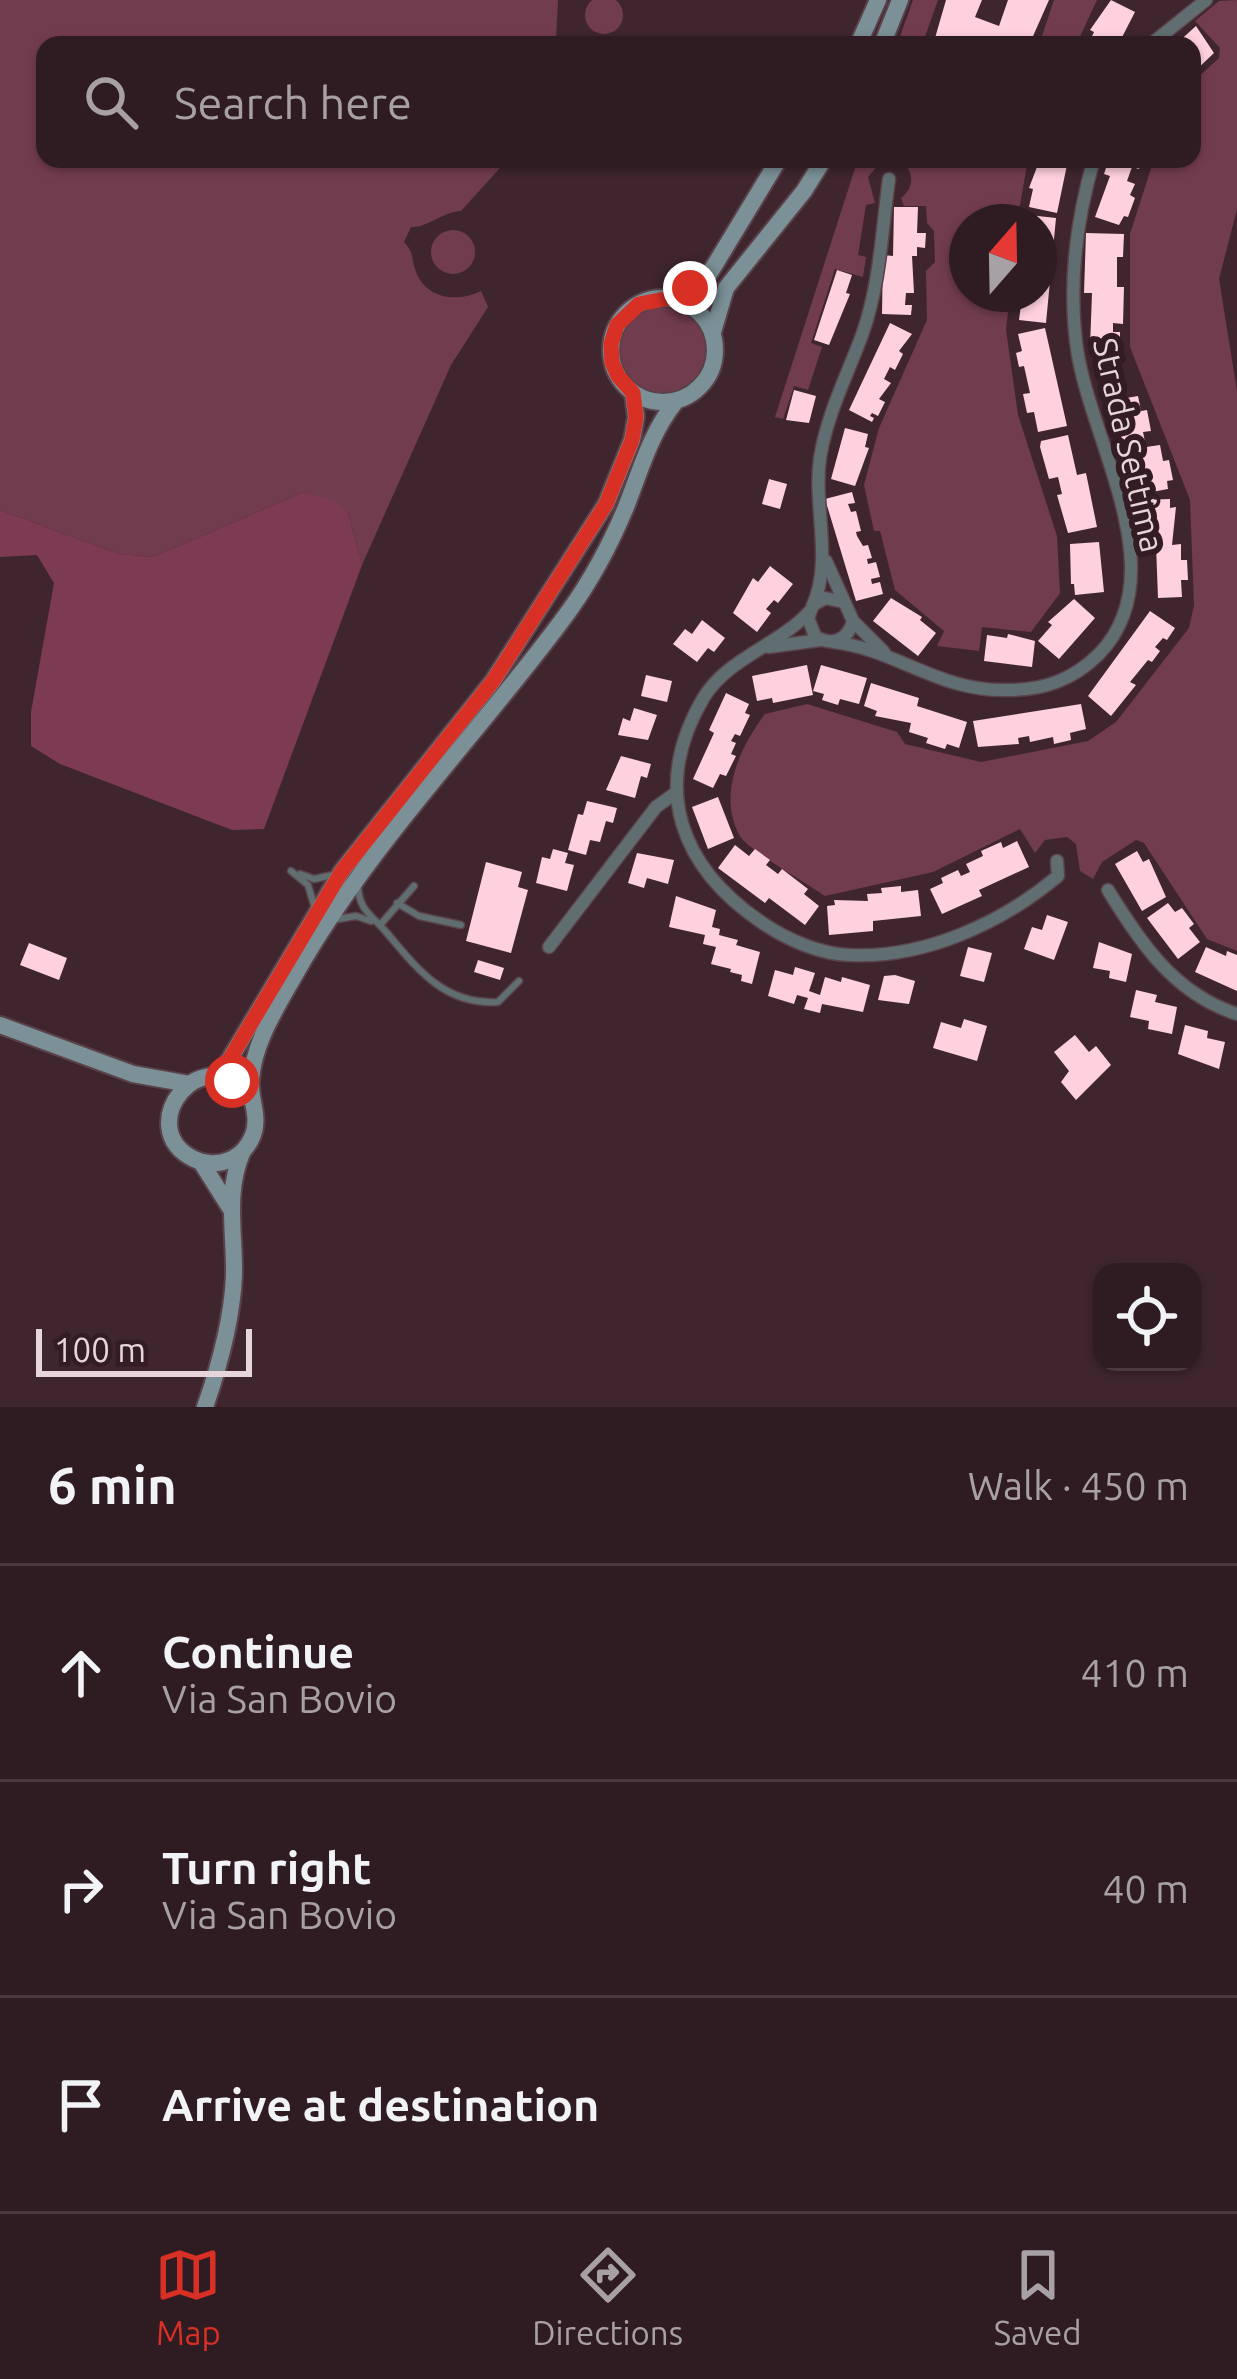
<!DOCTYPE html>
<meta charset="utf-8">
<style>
body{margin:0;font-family:Ubuntu,sans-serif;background:#3b292f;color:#f1f3f6}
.controls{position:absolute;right:36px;bottom:36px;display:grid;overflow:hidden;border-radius:24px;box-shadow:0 3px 9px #0004}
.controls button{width:108px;height:108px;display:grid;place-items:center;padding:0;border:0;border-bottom:3px solid #4a3a40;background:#2f1c22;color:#f1f3f6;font:60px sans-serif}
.compass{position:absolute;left:949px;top:204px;width:108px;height:108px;border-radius:50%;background:#2f1c22;box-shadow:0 3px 9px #0004;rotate:20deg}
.scale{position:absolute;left:36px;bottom:30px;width:216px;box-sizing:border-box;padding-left:12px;border:6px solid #e6d5da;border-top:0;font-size:33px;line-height:42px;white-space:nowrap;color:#e6d5da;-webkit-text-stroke:9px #341c24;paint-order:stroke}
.stop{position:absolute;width:36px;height:36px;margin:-27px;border:9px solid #d93025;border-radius:50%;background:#fff}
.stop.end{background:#d93025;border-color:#fff;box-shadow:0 3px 12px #0008}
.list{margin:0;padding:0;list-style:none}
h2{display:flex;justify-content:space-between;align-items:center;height:156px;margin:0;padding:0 48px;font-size:51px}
h2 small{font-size:39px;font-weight:400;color:#a7a1a5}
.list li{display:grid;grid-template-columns:78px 1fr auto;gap:36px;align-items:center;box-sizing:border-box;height:216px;padding:0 48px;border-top:3px solid #4a3a40}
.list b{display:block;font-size:45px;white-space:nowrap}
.list p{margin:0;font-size:39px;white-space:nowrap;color:#a7a1a5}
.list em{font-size:39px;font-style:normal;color:#a7a1a5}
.icon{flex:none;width:66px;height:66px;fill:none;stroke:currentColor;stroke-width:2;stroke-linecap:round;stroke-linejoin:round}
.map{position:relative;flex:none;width:1237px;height:1407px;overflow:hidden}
.search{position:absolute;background:#2f1c22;box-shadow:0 3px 9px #0004;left:36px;right:36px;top:36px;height:132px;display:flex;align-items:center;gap:30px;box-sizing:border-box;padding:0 42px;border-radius:24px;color:#a7a1a5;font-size:45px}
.sheet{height:804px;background:#2f1c22}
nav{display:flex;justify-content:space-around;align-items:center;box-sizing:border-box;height:168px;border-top:3px solid #4a3a40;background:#2f1c22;font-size:33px;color:#a7a1a5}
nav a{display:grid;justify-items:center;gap:6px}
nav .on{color:#d93025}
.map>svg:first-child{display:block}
</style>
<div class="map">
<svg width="1237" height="1407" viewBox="0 0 1237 1407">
<rect width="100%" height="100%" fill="#3f262e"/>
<g fill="#723c4f">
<circle cx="604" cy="15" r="19"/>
<path d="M 0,0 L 558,0 L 556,38 L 569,42 L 567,45 L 45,45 L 45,159 L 508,159 L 461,211 C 442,212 427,228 411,227 L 404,242 C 414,252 411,257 415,269 C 424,299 457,303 481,291 L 488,307 L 451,365 L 362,565 L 348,513 L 304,492 L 153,557 L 119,554 L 0,510 Z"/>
<polygon points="913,0 938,0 922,45 897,45"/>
<polygon points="1054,0 1097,0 1076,45 1039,45"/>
<path d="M 1237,0 L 1237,209 L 1219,279 L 1237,391 L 1237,951 L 1207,939 L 1144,843 L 1136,840 L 1102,862 L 1093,879 L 1080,871 L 1076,844 L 1067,837 L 1045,840 L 1035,853 L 1020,829 L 933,872 L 825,896 C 808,884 748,850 740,836 C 717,796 740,747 765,714 L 807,704 L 897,732 L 905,744 L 981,762 L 1088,741 L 1116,722 L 1189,628 L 1194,605 L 1190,500 L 1130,347 L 1130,234 L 1154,159 L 1192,159 L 1192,83 L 1219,58 L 1220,48 L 1195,21 L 1219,1 Z"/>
<polygon points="858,159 883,159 868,177 875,203 866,205 858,255 866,257 863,277 835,269 811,343 822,347 808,390 794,386 783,419 775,417"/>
<path d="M 898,159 L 1028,159 L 1017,222 L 967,222 L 967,294 L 1010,294 L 1006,330 L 1018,415 L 1057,536 L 1060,593 L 1031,632 L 982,627 L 979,651 L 937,646 L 944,631 L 895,590 L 880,531 L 874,531 L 864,485 L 879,428 L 927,320 L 926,271 L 935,262 L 934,231 L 927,223 L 926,206 L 904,206 L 901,198 C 916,186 914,169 898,159 Z"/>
<circle cx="453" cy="252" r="22"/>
<circle cx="664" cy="350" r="45"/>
</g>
<polygon fill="#7c3b53" points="304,492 336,501 348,513 362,565 264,829 232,830 60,764 31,746 31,712 54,583 37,555 0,557 0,510 119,554 153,557"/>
<g fill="#ffd0de">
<polygon points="946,0 982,0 975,17 999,26 1008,0 1049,0 1030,43 933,45"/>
<polygon points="1111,0 1135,12 1118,45 1088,45 1094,32 1090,30"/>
<polygon points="1196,26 1214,53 1192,74 1192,45 1175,45"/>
<polygon points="1040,159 1067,165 1057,213 1029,207 1033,189 1029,188"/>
<polygon points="1109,159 1143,159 1139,169 1132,167 1127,181 1135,184 1130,195 1135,198 1128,217 1124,216 1119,225 1095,217 1110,176 1104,174"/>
<polygon points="894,207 918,207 917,233 926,233 925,248 917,247 917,256 912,256 914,293 906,293 905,305 912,305 911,315 882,314 883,255 893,256"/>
<polygon points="1029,215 1056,218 1046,323 1019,320 1021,305 1015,304 1016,294 1039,294 1039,222 1029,222"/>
<polygon points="1086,233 1124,234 1123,257 1117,257 1117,287 1124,287 1123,324 1113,323 1113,332 1120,332 1120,348 1090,347 1092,293 1084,293"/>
<polygon points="837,270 852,275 846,293 850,294 829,345 814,340"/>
<polygon points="890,323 912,334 899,351 903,354 895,370 890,367 884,379 891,383 879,399 885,402 878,416 872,413 870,416 874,418 872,422 849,410"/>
<polygon points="1045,328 1067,426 1038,432 1034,412 1027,413 1023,394 1030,393 1024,366 1019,367 1016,353 1022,351 1018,334"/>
<polygon points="794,390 816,396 809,423 786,420"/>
<polygon points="1138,396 1141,411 1147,410 1151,431 1143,432 1146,447 1160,445 1163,461 1169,460 1173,480 1167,481 1168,489 1141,494 1133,450 1124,452 1115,400"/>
<polygon points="845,428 868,434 865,447 869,448 855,486 831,479"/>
<polygon points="1068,435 1077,475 1086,473 1097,527 1068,533 1057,495 1062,494 1058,477 1049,479 1040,447 1041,441"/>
<polygon points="769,479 787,484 780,509 762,504"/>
<polygon points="852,492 855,503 848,504 851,512 856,511 861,531 856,532 857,536 863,546 868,545 872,558 867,559 868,564 876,562 880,577 871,579 872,584 880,582 883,594 856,601 825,499"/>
<polygon points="1170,499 1170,508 1176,507 1172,545 1181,544 1181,560 1187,560 1188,580 1181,580 1182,597 1158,598 1156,545 1145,545 1143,500"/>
<polygon points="1099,542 1104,592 1075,595 1074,584 1071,584 1070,544"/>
<polygon points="770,566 793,584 778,603 774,600 766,609 771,613 757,632 733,613 753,578 758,582"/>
<polygon points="891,598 922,617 920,620 936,633 918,656 873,621"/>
<polygon points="1074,599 1095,618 1059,659 1038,641 1052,625 1048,622"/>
<polygon points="1150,611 1175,628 1167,640 1163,638 1155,647 1160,651 1152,662 1148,660 1130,682 1136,685 1111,716 1088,696"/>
<polygon points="702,620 725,638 714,652 708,648 697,662 673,644 685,629 692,634"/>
<polygon points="1008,634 1035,641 1032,667 984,661 987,635 1007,638"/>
<polygon points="807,665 813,695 773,703 772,698 757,701 752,676"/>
<polygon points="821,665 867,678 859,704 840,699 838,705 822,700 824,694 813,691"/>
<polygon points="646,675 672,681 667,702 641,696"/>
<polygon points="871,683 919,698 917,706 967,722 959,748 947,744 945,749 926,743 928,738 909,732 911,723 875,716 877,711 864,706"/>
<polygon points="726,693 749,704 745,713 750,715 740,736 735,734 731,741 736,743 731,754 736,756 726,776 720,774 713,788 693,779 714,733 709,730"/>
<polygon points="1081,704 1086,729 1070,733 1071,740 1054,744 1053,737 1030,742 1029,736 1018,738 1019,744 978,747 973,721"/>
<polygon points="634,708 657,715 648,740 618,735 623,718 630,721"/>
<polygon points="621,756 651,764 647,778 641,776 635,798 606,790"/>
<polygon points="718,797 734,838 708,849 692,807"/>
<polygon points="587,801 617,808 613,823 606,821 600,842 590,840 586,855 568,850 578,814 583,815"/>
<polygon points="1017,841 1029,867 979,890 982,896 942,914 930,889 943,883 941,878 958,870 961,876 970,872 966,864 983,856 981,851 1001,842 1003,848"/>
<polygon points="735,845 749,856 755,849 770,860 766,865 778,874 782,869 808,889 804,894 819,906 805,925 769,898 765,903 718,868"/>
<polygon points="553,849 568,853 565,863 574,865 567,891 536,883 542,857 550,859"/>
<polygon points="1137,851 1143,862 1149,859 1166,897 1142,911 1115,864"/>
<polygon points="637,853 674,860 668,884 647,878 644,888 628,883"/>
<polygon points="486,862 522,872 518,887 528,890 511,953 466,941"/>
<polygon points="901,886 901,892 918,890 921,916 873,921 873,931 829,935 827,906 835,905 834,900 868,901 867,894 882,893 881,888"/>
<polygon points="676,896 716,910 712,927 720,929 719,935 738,940 736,945 760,952 752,984 741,981 742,975 730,972 731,969 711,964 716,947 703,944 705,935 669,927"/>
<polygon points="1168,903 1175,912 1182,908 1194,924 1189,928 1200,942 1178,959 1147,918"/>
<polygon points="1047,915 1068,922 1054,960 1024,949 1032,927 1042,930"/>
<polygon points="1099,942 1132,954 1126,982 1109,978 1110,971 1093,968"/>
<polygon points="29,943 67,958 59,980 20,965"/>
<polygon points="968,947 992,953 984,982 960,976"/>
<polygon points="1206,947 1226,956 1227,951 1237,955 1237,991 1195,972"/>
<polygon points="478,960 504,968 500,980 474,972"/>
<polygon points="795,967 815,973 809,991 820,995 825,977 841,982 842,977 870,985 863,1012 822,1004 820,1013 804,1009 808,998 797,995 794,1004 768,996 775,970 793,975"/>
<polygon points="895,975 915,981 909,1004 878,1000 884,976"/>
<polygon points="1136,990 1157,995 1155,1002 1177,1007 1172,1034 1148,1029 1149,1021 1130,1017"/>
<polygon points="964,1019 987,1026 977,1061 933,1048 941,1022 961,1028"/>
<polygon points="1185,1025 1208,1031 1207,1038 1225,1042 1219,1069 1178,1054"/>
<polygon points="1075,1035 1089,1052 1096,1046 1111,1065 1076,1100 1061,1082 1069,1071 1054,1052"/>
</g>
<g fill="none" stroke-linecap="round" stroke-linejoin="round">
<g stroke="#5a424a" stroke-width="9">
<g id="lane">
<polyline points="291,871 308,885 314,905"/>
<polyline points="300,874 314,879 333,875"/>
<path d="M 358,886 C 359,911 372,915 387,933 C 418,970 445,1005 498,1002 L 519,981"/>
<polyline points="397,903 419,916 461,925"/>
<polyline points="332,920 356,916 371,921"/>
<polyline points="380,925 414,886"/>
</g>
</g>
<g stroke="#5a424a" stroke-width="15">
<g id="street">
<polyline points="1150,45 1206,0"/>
<path d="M 826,561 L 853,621 C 848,640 832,647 815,636 L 808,618 L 813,605 L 825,598 L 844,602"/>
<path d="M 813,605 C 833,559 813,507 820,458 C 827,414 847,376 862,335 C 880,285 882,230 889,179"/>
<path d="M 809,612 C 779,645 728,658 704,697 C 650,788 680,868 764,924 C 788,940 820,954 849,955 C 924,959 1002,923 1058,876 L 1057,861"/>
<polyline points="853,621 884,652"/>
<path d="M 833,642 C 896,649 938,692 1008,690 C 1044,690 1073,680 1099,654 C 1177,574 1090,441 1077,349 C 1068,285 1076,221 1094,159"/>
<polyline points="769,647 820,640"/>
<path d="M 1108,890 C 1141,944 1175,994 1237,1014"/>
<polyline points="549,947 656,807 677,792"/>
</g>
</g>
<g stroke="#5a424a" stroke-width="20">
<g id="secondary">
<polyline points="858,45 878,0"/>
<polyline points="882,45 900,0"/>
<circle cx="663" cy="350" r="52"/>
<polyline points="670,298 708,276 779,159"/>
<polyline points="713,332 726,288 804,191 824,159"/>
<polyline points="0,1025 133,1074 189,1084"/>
<polyline points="219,1077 342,871 493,681 606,504 632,440 636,417 633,393"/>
<path d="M 251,1100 C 204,1032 130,1128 194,1159 C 204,1164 218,1165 229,1160 C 240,1156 249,1146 253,1135 C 260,1117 250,1100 251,1081 C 253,1043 278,1005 296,973 C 371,841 480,733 569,611 C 592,579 611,543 626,507 C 641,469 650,434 676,401"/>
<polyline points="201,1162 230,1208"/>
<path d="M 205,1407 C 220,1364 232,1321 234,1276 C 235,1234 225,1193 242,1153"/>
</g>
</g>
<use href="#lane" stroke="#606e72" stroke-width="6"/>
<use href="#street" stroke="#606e72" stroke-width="12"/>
<use href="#secondary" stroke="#7b9197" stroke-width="16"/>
</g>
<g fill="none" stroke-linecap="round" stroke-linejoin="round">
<polyline stroke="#d93025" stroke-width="15" points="232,1081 219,1077 342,871 493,681 606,504 632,440 636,417 633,393 618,376 612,362 611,344 617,325 639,304 670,298 690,288"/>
</g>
<g text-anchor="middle" stroke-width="12" stroke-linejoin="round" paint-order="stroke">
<g font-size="33" fill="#e6d5da" stroke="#341c24">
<text transform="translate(1129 445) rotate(77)" y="12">Strada Settima</text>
</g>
</g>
</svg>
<div class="controls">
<button><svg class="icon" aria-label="locate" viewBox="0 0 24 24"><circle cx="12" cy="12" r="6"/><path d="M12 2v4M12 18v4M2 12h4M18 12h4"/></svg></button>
</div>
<svg class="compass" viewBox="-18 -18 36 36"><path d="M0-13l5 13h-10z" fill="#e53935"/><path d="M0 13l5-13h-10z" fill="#a7a1a5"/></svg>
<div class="scale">100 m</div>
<div class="stop" style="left:232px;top:1081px"></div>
<div class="stop end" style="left:690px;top:288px"></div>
<div class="search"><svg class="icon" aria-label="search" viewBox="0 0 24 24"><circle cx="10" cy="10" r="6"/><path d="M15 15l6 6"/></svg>Search here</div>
</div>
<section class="sheet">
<h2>6 min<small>Walk · 450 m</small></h2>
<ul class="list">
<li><svg class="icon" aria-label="ahead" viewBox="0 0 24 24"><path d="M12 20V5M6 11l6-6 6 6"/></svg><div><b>Continue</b><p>Via San Bovio</p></div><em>410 m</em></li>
<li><svg class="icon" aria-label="right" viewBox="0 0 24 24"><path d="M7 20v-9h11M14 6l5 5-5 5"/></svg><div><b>Turn right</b><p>Via San Bovio</p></div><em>40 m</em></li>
<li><svg class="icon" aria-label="arrive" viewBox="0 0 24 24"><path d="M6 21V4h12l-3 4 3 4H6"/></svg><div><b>Arrive at destination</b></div></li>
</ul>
</section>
<nav>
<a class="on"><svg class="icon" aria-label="map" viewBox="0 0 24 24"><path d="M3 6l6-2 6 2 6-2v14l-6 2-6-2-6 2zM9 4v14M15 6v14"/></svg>Map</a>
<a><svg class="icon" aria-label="directions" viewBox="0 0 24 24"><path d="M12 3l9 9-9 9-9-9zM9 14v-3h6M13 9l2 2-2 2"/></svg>Directions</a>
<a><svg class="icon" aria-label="saved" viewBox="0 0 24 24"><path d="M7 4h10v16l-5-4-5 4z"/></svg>Saved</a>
</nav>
